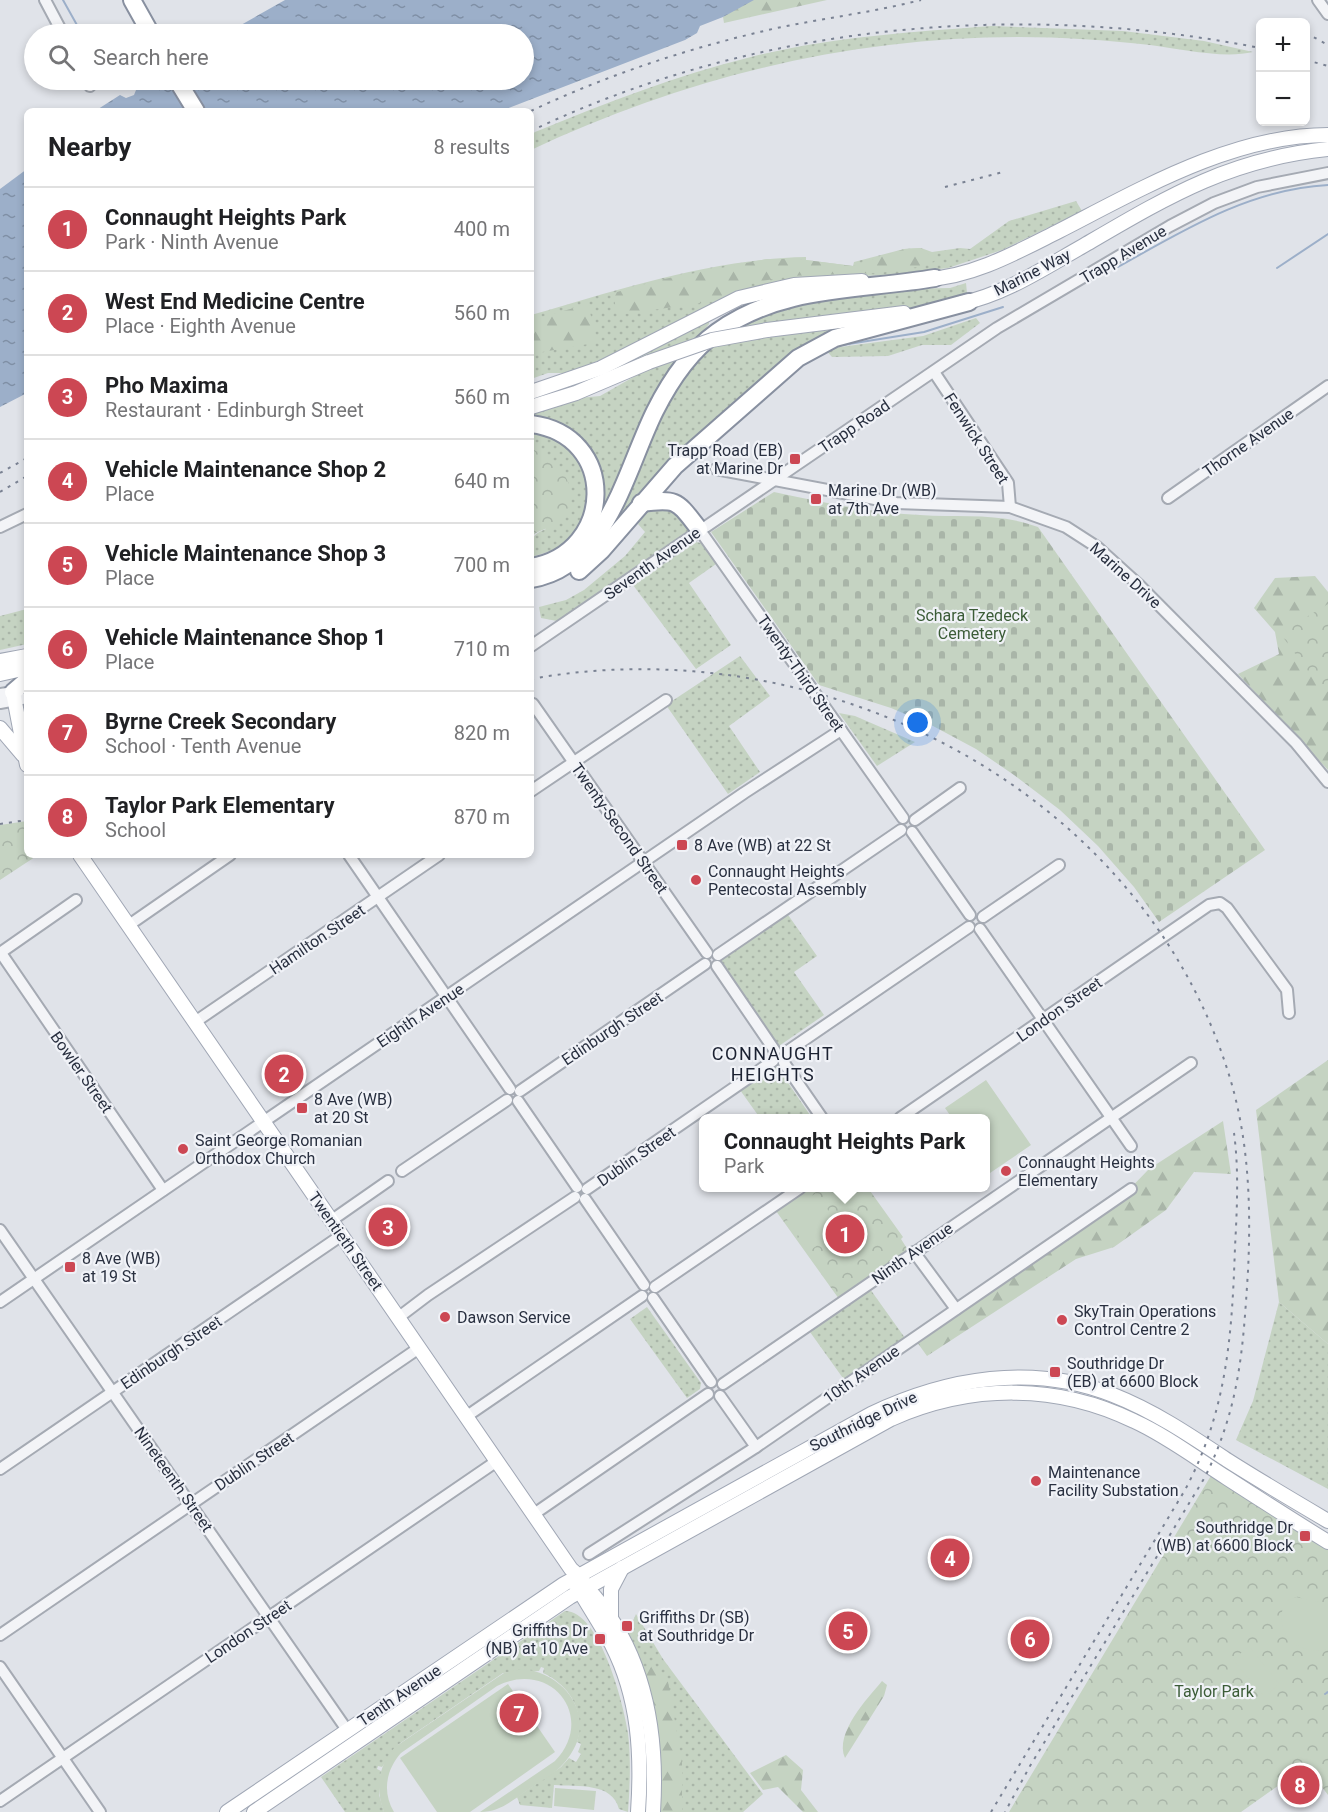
<!DOCTYPE html>
<meta charset="utf-8">
<style>
body{margin:0;font-family:Roboto,sans-serif;background:#f6f6f6;color:#202124}
.controls{position:absolute;right:18px;top:18px;display:grid;overflow:hidden;border-radius:9px;box-shadow:0 3px 9px #0003}
.controls button{width:54px;height:54px;display:grid;place-items:center;padding:0;border:0;border-bottom:2px solid #e0e0e0;background:#fff;color:#202124;font:30px sans-serif}
.you{position:absolute;left:918px;top:723px;width:21px;height:21px;margin:-15px;border:4px solid #fff;border-radius:50%;background:#1a73e8;box-shadow:0 0 0 9px #1a73e833}
.badge{display:grid;place-items:center;width:39px;height:39px;border-radius:50%;background:#cc4753;color:#fff;font-size:20px;font-weight:700}
.pin{position:absolute;translate:-50% -50%;border:3px solid #fff;box-shadow:0 2px 6px #0006}
.popup{position:absolute;left:699px;top:1114px;width:291px;height:78px;box-sizing:border-box;display:grid;place-content:center;border-radius:9px;background:#fff;filter:drop-shadow(0 2px 4px #0005);font-size:20px;white-space:nowrap;color:#757577}
.popup b{font-size:22px;color:#202124}
.popup::after{content:'';position:absolute;left:50%;top:100%;margin-left:-12px;border:12px solid transparent;border-top-color:#fff}
.list{margin:0;padding:0;list-style:none}
h2{display:flex;justify-content:space-between;align-items:center;height:78px;margin:0;padding:0 24px;font-size:26px}
h2 small{font-size:20px;font-weight:400;color:#757577}
.list li{display:grid;grid-template-columns:39px 1fr auto;gap:18px;align-items:center;box-sizing:border-box;height:84px;padding:0 24px;border-top:2px solid #e0e0e0}
.list b{display:block;font-size:22px;white-space:nowrap}
.list p{margin:0;font-size:20px;white-space:nowrap;color:#757577}
.list em{font-size:20px;font-style:normal;color:#757577}
.icon{flex:none;width:33px;height:33px;fill:none;stroke:currentColor;stroke-width:2;stroke-linecap:round;stroke-linejoin:round}
.map{position:relative;flex:none;width:1328px;height:1812px;overflow:hidden}
.search{position:absolute;background:#fff;box-shadow:0 3px 9px #0003;left:24px;top:24px;width:510px;height:66px;display:flex;align-items:center;gap:15px;box-sizing:border-box;padding:0 21px;border-radius:33px;color:#757577;font-size:22px}
.panel{position:absolute;background:#fff;box-shadow:0 3px 9px #0003;left:24px;top:108px;width:510px;height:750px;border-radius:9px}
.map>svg:first-child{display:block}
</style>
<div class="map">
<svg width="1328" height="1812" viewBox="0 0 1328 1812">
<defs>
<pattern id="grass-dots" width="8" height="8" patternUnits="userSpaceOnUse" patternTransform="scale(1.5)"><rect width="8" height="8" fill="#c5d3c2"/><path d="M2 2h.1M6 6h.1" fill="none" stroke="#a9b5a8" stroke-width="1.8" stroke-linecap="round"/></pattern>
<pattern id="forest-firs" width="22" height="20" patternUnits="userSpaceOnUse" patternTransform="scale(1.5)"><rect width="22" height="20" fill="#c5d3c2"/><path d="M5 1l3.5 6h-7zM16 11l3.5 6h-7z" fill="#a9b5a8"/></pattern>
<pattern id="cemetery-stones" width="16" height="16" patternUnits="userSpaceOnUse" patternTransform="scale(1.5)"><rect width="16" height="16" fill="#c5d3c2"/><path d="M2 7V4a2 2 0 0 1 4 0v3zM10 15v-3a2 2 0 0 1 4 0v3z" fill="#a9b5a8"/></pattern>
<pattern id="park-crowns" width="20" height="18" patternUnits="userSpaceOnUse" patternTransform="scale(1.5)"><rect width="20" height="18" fill="#c5d3c2"/><path d="M2 6a3 3 0 1 1 6 0M12 15a3 3 0 1 1 6 0" fill="none" stroke="#a9b5a8"/></pattern>
<pattern id="water-ripples" width="26" height="14" patternUnits="userSpaceOnUse" patternTransform="scale(1.5)"><rect width="26" height="14" fill="#9cafc9"/><path d="M2 4q2-2 4 0t4 0M15 11q2-2 4 0t4 0" fill="none" stroke="#7f8fa5"/></pattern>
</defs>
<rect width="100%" height="100%" fill="#e0e3e9"/>
<g fill="url(#grass-dots)">
<path d="M 992,26 L 1123,31 L 1204,41 L 1253,52 C 1224,59 1180,49 1150,45 C 1106,40 1062,37 1018,37 C 849,37 683,78 531,150 L 531,135 L 535,132 C 606,103 677,75 751,57 C 830,37 911,32 992,26 Z"/>
<path d="M 1076,201 L 1082,211 L 1002,250 L 948,268 L 893,275 L 798,278 L 738,293 L 606,358 L 567,373 L 548,373 L 531,379 L 531,315 C 621,289 711,259 806,257 L 806,260 L 853,266 L 854,262 L 904,249 L 921,248 L 932,252 L 960,248 L 970,249 L 1009,221 Z"/>
<polygon points="966,283 967,293 964,296 830,328 844,328 605,537 679,379 715,339 776,307 898,289 950,288"/>
<polygon points="976,318 980,323 951,345 922,345 888,356 832,357 825,349 923,336"/>
<path d="M 709,320 L 709,324 L 694,342 L 603,513 L 600,513 C 606,485 599,448 572,432 C 560,426 544,423 531,419 L 531,413 L 579,398 L 600,396 L 644,371 L 600,379 L 531,402 L 531,396 Z"/>
<path d="M 531,431 C 540,434 554,436 562,441 C 588,459 597,504 579,530 C 569,545 547,553 531,557 C 531,541 530,535 546,529 L 531,468 Z"/>
<polygon points="671,506 690,528 686,533 557,621 541,618 539,607 566,600 584,590 625,556 645,532 638,524 647,512"/>
<polygon points="695,542 702,543 716,564 689,583 731,645 696,669 633,585"/>
<polygon points="27,609 27,644 0,650 0,616"/>
<polygon points="740,656 770,696 729,726 760,772 728,794 666,705"/>
<polygon points="839,713 855,716 915,742 877,766"/>
<polygon points="786,912 817,956 794,972 824,1015 776,1048 716,960"/>
<polygon points="776,1065 812,1118 760,1118 740,1090"/>
<polygon points="870,1289 905,1338 845,1381 810,1332"/>
<polygon points="1279,1302 1328,1344 1328,1489 1236,1440 1253,1401"/>
<polygon points="647,1307 701,1383 700,1389 687,1398 630,1319"/>
<path d="M 565,1611 C 600,1611 624,1705 628,1733 C 631,1759 630,1786 628,1812 L 619,1809 C 612,1782 578,1787 554,1785 L 552,1808 L 520,1805 L 517,1797 L 561,1767 L 569,1758 L 576,1762 L 581,1754 L 578,1752 L 581,1744 L 577,1742 C 585,1712 571,1686 543,1673 L 544,1668 L 541,1667 L 539,1671 L 503,1673 L 399,1744 L 382,1767 L 378,1766 L 377,1769 L 381,1771 L 379,1795 L 384,1812 L 345,1812 L 321,1777 Z"/>
<polygon points="636,1614 663,1659 763,1794 743,1812 657,1812 659,1774 627,1634"/>
</g>
<g fill="url(#forest-firs)">
<polygon points="749,0 827,0 724,23 723,17"/>
<polygon points="921,248 936,260 924,266 880,273 787,276 753,283 716,301 617,315 614,298 617,292 659,280 767,259 798,259 853,266 904,249"/>
<polygon points="588,304 596,337 594,343 531,354 531,320"/>
<polygon points="1315,576 1328,592 1328,770 1238,674 1279,654 1275,632 1254,608 1275,578"/>
<polygon points="1328,1060 1328,1344 1279,1302 1256,1110"/>
<polygon points="1223,1121 1231,1174 1194,1172 1166,1210 1114,1247 1076,1259 927,1356 914,1338 1117,1202 1149,1169"/>
<polygon points="653,1663 668,1681 682,1763 682,1812 657,1812 645,1678"/>
<path d="M 882,1681 L 887,1685 L 884,1696 L 845,1758 C 834,1733 868,1698 882,1681 Z"/>
<polygon points="786,1755 803,1770 801,1790 818,1812 803,1812 778,1787 763,1790 750,1773"/>
</g>
<path fill="url(#cemetery-stones)" d="M 774,492 C 822,502 871,513 920,515 C 961,518 998,512 1038,527 L 1265,850 L 1159,922 L 1134,887 L 1098,846 L 1060,810 L 1014,775 L 976,749 L 933,726 L 891,708 L 819,685 L 711,532 Z"/>
<g fill="url(#park-crowns)">
<path d="M 531,449 C 561,459 587,495 559,522 C 551,530 538,528 531,538 Z"/>
<polygon points="1328,604 1328,684 1321,689 1280,633"/>
<polygon points="27,821 27,855 38,855 0,880 0,825"/>
<polygon points="810,1188 868,1188 903,1237 901,1239 908,1250 839,1299 776,1211"/>
<polygon points="1212,1474 1328,1548 1328,1795 1306,1766 1241,1812 1009,1812"/>
</g>
<g fill="#c5d3c2">
<polygon points="986,1080 1031,1145 990,1173 986,1168 986,1118 952,1118 945,1108"/>
<polygon points="816,1193 841,1229 809,1251 784,1215"/>
<path d="M 1296,1597 L 1319,1602 L 1328,1610 L 1328,1649 C 1298,1658 1270,1630 1286,1601 Z"/>
<polygon points="1249,1646 1279,1684 1265,1697 1233,1660"/>
<path d="M 522,1669 C 567,1673 598,1719 568,1758 C 558,1773 539,1782 525,1792 C 510,1802 499,1812 480,1812 L 555,1761 C 597,1717 551,1659 497,1686 L 401,1753 C 386,1770 382,1792 394,1812 L 384,1812 C 375,1789 378,1766 395,1747 L 504,1673 Z"/>
<polygon points="508,1684 555,1752 470,1812 437,1812 400,1758"/>
<polygon points="555,1788 596,1791 594,1810 554,1806"/>
</g>
<g fill="url(#water-ripples)">
<polygon points="285,0 754,0 723,17 700,26 697,33 685,40 501,111 95,111 120,95 126,98 134,95 138,85 146,80 524,80 524,34 225,34"/>
<polygon points="27,169 27,393 0,407 0,189"/>
</g>
<g fill="none" stroke-linecap="round" stroke-linejoin="round">
<g stroke="#9cafc9" stroke-width="2">
<polyline points="63,0 82,34"/>
<path d="M 1118,267 C 1184,230 1250,189 1328,185"/>
<polyline points="1277,268 1328,234"/>
<polyline points="836,346 924,332 1003,307"/>
<polyline points="1325,1694 1328,1692"/>
</g>
<g stroke="#a5aab3" stroke-width="14">
<g id="minor">
<polyline points="45,0 63,34"/>
<polyline points="1318,0 1328,14"/>
<polyline points="86,80 90,86"/>
<polyline points="934,372 1008,483 1010,507"/>
<polyline points="716,469 896,503 1010,507 1066,527 1097,547 1139,585 1296,743 1328,782"/>
<polyline points="1168,498 1328,386"/>
<polyline points="0,527 27,514"/>
<polyline points="699,529 903,818"/>
<polyline points="531,646 997,328 1170,226 1214,203 1257,187 1328,173"/>
<polyline points="0,694 13,692"/>
<polyline points="0,703 27,698"/>
<polyline points="533,704 707,953"/>
<polyline points="531,791 666,700"/>
<polyline points="915,820 960,788"/>
<polyline points="912,832 970,915"/>
<polyline points="349,855 510,1089"/>
<polyline points="983,917 1059,865"/>
<polyline points="129,925 230,855"/>
<polyline points="980,929 1131,1146"/>
<polyline points="0,953 76,900"/>
<polyline points="1,953 163,1190"/>
<polyline points="718,955 901,830"/>
<polyline points="717,966 775,1051"/>
<polyline points="195,1022 439,855"/>
<polyline points="785,1053 969,927"/>
<polyline points="784,1063 822,1118"/>
<polyline points="520,1091 705,964"/>
<polyline points="518,1101 577,1187"/>
<polyline points="900,1118 1209,905 1220,903 1227,908 1287,990 1289,1013"/>
<polyline points="402,1171 507,1100"/>
<polyline points="587,1189 773,1061"/>
<polyline points="585,1199 644,1285"/>
<polyline points="332,1220 388,1181"/>
<polyline points="0,1230 347,1730"/>
<polyline points="914,1252 956,1309"/>
<polyline points="655,1287 800,1188"/>
<polyline points="653,1298 711,1382"/>
<polyline points="0,1302 744,793 841,730"/>
<polyline points="399,1317 428,1295 575,1197"/>
<polyline points="723,1384 1191,1063"/>
<polyline points="720,1396 756,1447"/>
<polyline points="467,1416 642,1296"/>
<polyline points="0,1469 342,1235"/>
<polyline points="534,1514 708,1394"/>
<polyline points="589,1554 756,1447 1131,1189"/>
<polyline points="0,1635 419,1348"/>
<polyline points="0,1667 100,1812"/>
<polyline points="0,1801 497,1461"/>
</g>
</g>
<g stroke="#a0a7b5" stroke-width="16">
<g id="major">
<path d="M 927,279 C 973,277 1019,251 1059,231 C 1141,189 1233,135 1328,135"/>
<path d="M 959,304 C 1004,295 1044,268 1083,246 C 1167,197 1229,159 1328,149"/>
<polyline points="767,330 904,313"/>
<polyline points="531,392 601,368 739,298 794,285 862,281"/>
<polyline points="531,407 576,393 649,362"/>
<polyline points="0,661 27,656"/>
<polyline points="0,674 27,668"/>
<polyline points="13,692 27,765"/>
<polyline points="0,728 23,755"/>
<path d="M 80,855 L 571,1569 C 581,1577 586,1587 595,1597 C 646,1658 658,1735 653,1812"/>
<path d="M 576,1585 C 588,1605 601,1625 612,1645 C 639,1698 642,1754 638,1812"/>
<polyline points="611,1617 611,1589 622,1568"/>
<path d="M 227,1812 L 564,1584 L 871,1414 C 947,1378 1033,1363 1113,1395 C 1154,1411 1191,1436 1227,1460 C 1260,1481 1294,1501 1328,1521"/>
<path d="M 254,1812 L 570,1597 L 891,1419 C 970,1384 1056,1383 1134,1421 C 1167,1436 1197,1459 1227,1478 C 1261,1500 1294,1521 1328,1542"/>
</g>
</g>
<g stroke="#8890a0" stroke-width="20">
<g id="highway">
<polyline points="132,0 151,34"/>
<polyline points="177,80 196,111"/>
<path d="M 531,424 C 619,435 615,553 531,567"/>
<path d="M 641,503 C 678,498 677,501 699,529"/>
<polyline points="579,571 602,550 675,466 798,358 835,338 969,302"/>
<path d="M 531,579 C 607,567 626,469 655,411 C 670,381 689,352 717,332 C 782,285 859,291 935,278"/>
<polyline points="13,692 27,680"/>
</g>
</g>
<use href="#minor" stroke="#f3f4f7" stroke-width="10"/>
<use href="#major" stroke="#fff" stroke-width="14"/>
<use href="#highway" stroke="#fff" stroke-width="16"/>
<g stroke="#7a8293" stroke-width="2" stroke-dasharray="3 6" stroke-linecap="butt">
<polyline points="1265,22 1268,22"/>
<polyline points="1306,33 1328,45"/>
<polyline points="1306,60 1328,66"/>
<path d="M 531,111 C 609,74 692,47 777,28 C 825,18 874,12 921,0"/>
<path d="M 531,131 C 755,24 1018,0 1260,48"/>
<polyline points="945,187 1003,172"/>
<polyline points="0,473 27,458"/>
<polyline points="0,492 27,476"/>
<path d="M 531,679 C 823,626 1148,791 1232,1085 C 1249,1146 1251,1209 1248,1271 C 1243,1349 1240,1406 1205,1477 L 1030,1766 L 1005,1812"/>
<polyline points="0,824 27,820"/>
<path d="M 991,1812 L 1185,1490 C 1227,1411 1232,1335 1235,1247 C 1237,1209 1239,1170 1234,1133"/>
</g>
<g stroke="#a0a7b5" stroke-width="16" stroke-linecap="butt">
<polyline id="major-bridge" points="649,362 712,340 767,330"/>
</g>
<use href="#major-bridge" stroke="#fff" stroke-width="14"/>
</g>
<g fill="#cc4753" stroke="#f0f2f7" stroke-width="2">
<rect x="789" y="453" width="12" height="12" rx="3"/>
<rect x="810" y="493" width="12" height="12" rx="3"/>
<rect x="676" y="839" width="12" height="12" rx="3"/>
<circle cx="696" cy="880" r="6"/>
<rect x="296" y="1102" width="12" height="12" rx="3"/>
<circle cx="183" cy="1149" r="6"/>
<circle cx="1006" cy="1171" r="6"/>
<rect x="64" y="1261" width="12" height="12" rx="3"/>
<circle cx="445" cy="1317" r="6"/>
<circle cx="1062" cy="1320" r="6"/>
<rect x="1049" y="1366" width="12" height="12" rx="3"/>
<circle cx="1036" cy="1481" r="6"/>
<rect x="1299" y="1530" width="12" height="12" rx="3"/>
<rect x="621" y="1620" width="12" height="12" rx="3"/>
<rect x="594" y="1633" width="12" height="12" rx="3"/>
</g>
<g text-anchor="middle" stroke-width="4.5" stroke-linejoin="round" paint-order="stroke">
<g font-size="16" fill="#293040" stroke="#f0f2f7">
<text transform="translate(1123 254) rotate(-31)" y="6">Trapp Avenue</text>
<text transform="translate(1032 272) rotate(-27)" y="6">Marine Way</text>
<text transform="translate(854 426) rotate(-34)" y="6">Trapp Road</text>
<text transform="translate(977 438) rotate(57)" y="6">Fenwick Street</text>
<text transform="translate(1248 442) rotate(-35)" y="6">Thorne Avenue</text>
<text transform="translate(652 563) rotate(-35)" y="6">Seventh Avenue</text>
<text transform="translate(1126 575) rotate(42)" y="6">Marine Drive</text>
<text transform="translate(801 673) rotate(55)" y="6">Twenty-Third Street</text>
<text transform="translate(620 828) rotate(55)" y="6">Twenty-Second Street</text>
<text transform="translate(317 939) rotate(-34)" y="6">Hamilton Street</text>
<text transform="translate(1059 1009) rotate(-35)" y="6">London Street</text>
<text transform="translate(420 1015) rotate(-34)" y="6">Eighth Avenue</text>
<text transform="translate(612 1028) rotate(-34)" y="6">Edinburgh Street</text>
<text transform="translate(82 1072) rotate(55)" y="6">Bowler Street</text>
<text transform="translate(636 1156) rotate(-35)" y="6">Dublin Street</text>
<text transform="translate(346 1241) rotate(55)" y="6">Twentieth Street</text>
<text transform="translate(912 1253) rotate(-35)" y="6">Ninth Avenue</text>
<text transform="translate(171 1352) rotate(-34)" y="6">Edinburgh Street</text>
<text transform="translate(861 1374) rotate(-35)" y="6">10th Avenue</text>
<text transform="translate(863 1421) rotate(-26)" y="6">Southridge Drive</text>
<text transform="translate(254 1461) rotate(-34)" y="6">Dublin Street</text>
<text transform="translate(174 1479) rotate(55)" y="6">Nineteenth Street</text>
<text transform="translate(248 1631) rotate(-34)" y="6">London Street</text>
<text transform="translate(399 1695) rotate(-34)" y="6">Tenth Avenue</text>
</g>
<g font-size="16" fill="#293040" stroke="#f0f2f7" text-anchor="start">
<text x="783" y="456" text-anchor="end">Trapp Road (EB)<tspan x="783" dy="18">at Marine Dr</tspan></text>
<text x="828" y="496">Marine Dr (WB)<tspan x="828" dy="18">at 7th Ave</tspan></text>
<text x="694" y="851">8 Ave (WB) at 22 St</text>
<text x="708" y="877">Connaught Heights<tspan x="708" dy="18">Pentecostal Assembly</tspan></text>
<text x="314" y="1105">8 Ave (WB)<tspan x="314" dy="18">at 20 St</tspan></text>
<text x="195" y="1146">Saint George Romanian<tspan x="195" dy="18">Orthodox Church</tspan></text>
<text x="1018" y="1168">Connaught Heights<tspan x="1018" dy="18">Elementary</tspan></text>
<text x="82" y="1264">8 Ave (WB)<tspan x="82" dy="18">at 19 St</tspan></text>
<text x="1074" y="1317">SkyTrain Operations<tspan x="1074" dy="18">Control Centre 2</tspan></text>
<text x="457" y="1323">Dawson Service</text>
<text x="1067" y="1369">Southridge Dr<tspan x="1067" dy="18">(EB) at 6600 Block</tspan></text>
<text x="1048" y="1478">Maintenance<tspan x="1048" dy="18">Facility Substation</tspan></text>
<text x="1293" y="1533" text-anchor="end">Southridge Dr<tspan x="1293" dy="18">(WB) at 6600 Block</tspan></text>
<text x="639" y="1623">Griffiths Dr (SB)<tspan x="639" dy="18">at Southridge Dr</tspan></text>
<text x="588" y="1636" text-anchor="end">Griffiths Dr<tspan x="588" dy="18">(NB) at 10 Ave</tspan></text>
</g>
<g font-size="16" fill="#3b5c37" stroke="#f0f2f7">
<text x="972" y="621">Schara Tzedeck<tspan x="972" dy="18">Cemetery</tspan></text>
<text x="1214" y="1697">Taylor Park</text>
</g>
<g font-size="18" letter-spacing="1.5" fill="#1b2131" stroke="#f0f2f7">
<text x="773" y="1060">CONNAUGHT<tspan x="773" dy="21">HEIGHTS</tspan></text>
</g>
</g>
</svg>
<div class="controls">
<button>+</button>
<button>−</button>
</div>
<div class="you"></div>
<div class="pin badge" style="left:845px;top:1234px">1</div>
<div class="popup"><b>Connaught Heights Park</b>Park</div>
<div class="pin badge" style="left:284px;top:1074px">2</div>
<div class="pin badge" style="left:388px;top:1227px">3</div>
<div class="pin badge" style="left:950px;top:1558px">4</div>
<div class="pin badge" style="left:848px;top:1631px">5</div>
<div class="pin badge" style="left:1030px;top:1639px">6</div>
<div class="pin badge" style="left:519px;top:1713px">7</div>
<div class="pin badge" style="left:1300px;top:1785px">8</div>
<div class="search"><svg class="icon" aria-label="search" viewBox="0 0 24 24"><circle cx="10" cy="10" r="6"/><path d="M15 15l6 6"/></svg>Search here</div>
<section class="panel">
<h2>Nearby<small>8 results</small></h2>
<ul class="list">
<li><span class="badge">1</span><div><b>Connaught Heights Park</b><p>Park · Ninth Avenue</p></div><em>400 m</em></li>
<li><span class="badge">2</span><div><b>West End Medicine Centre</b><p>Place · Eighth Avenue</p></div><em>560 m</em></li>
<li><span class="badge">3</span><div><b>Pho Maxima</b><p>Restaurant · Edinburgh Street</p></div><em>560 m</em></li>
<li><span class="badge">4</span><div><b>Vehicle Maintenance Shop 2</b><p>Place</p></div><em>640 m</em></li>
<li><span class="badge">5</span><div><b>Vehicle Maintenance Shop 3</b><p>Place</p></div><em>700 m</em></li>
<li><span class="badge">6</span><div><b>Vehicle Maintenance Shop 1</b><p>Place</p></div><em>710 m</em></li>
<li><span class="badge">7</span><div><b>Byrne Creek Secondary</b><p>School · Tenth Avenue</p></div><em>820 m</em></li>
<li><span class="badge">8</span><div><b>Taylor Park Elementary</b><p>School</p></div><em>870 m</em></li>
</ul>
</section>
</div>
